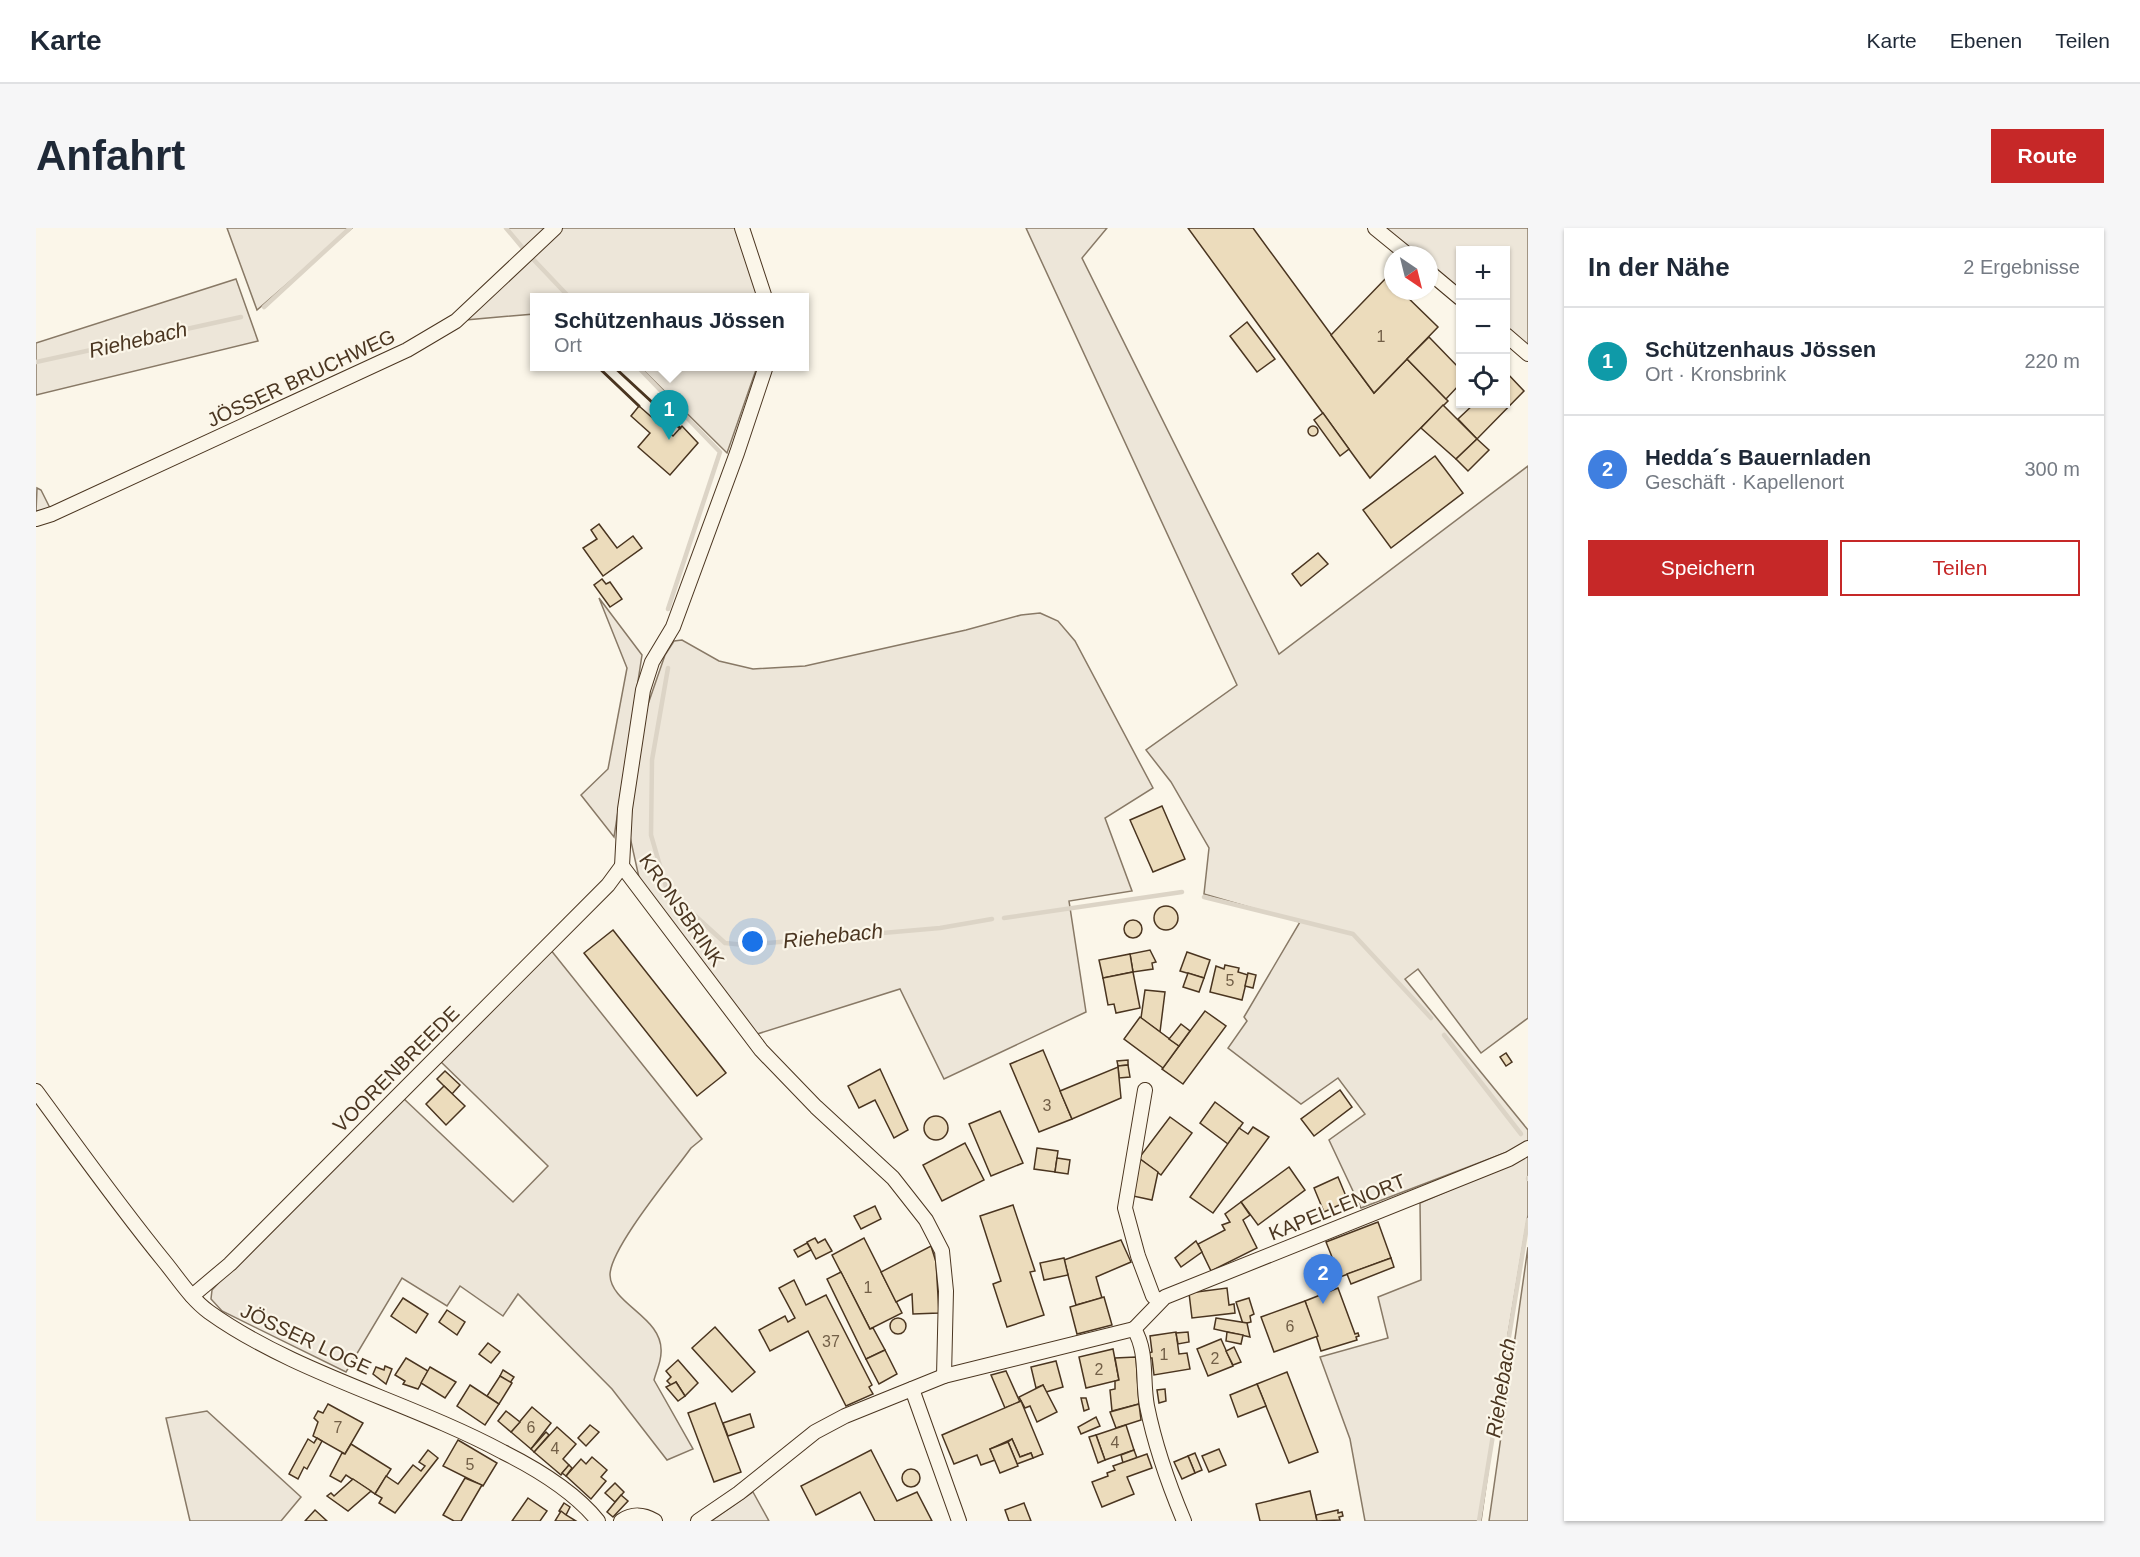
<!DOCTYPE html>
<html lang="de">
<meta charset="utf-8">
<style>
body{margin:0;font-family:Arial,sans-serif;background:#f6f6f7;color:#1f2937}
.controls{position:absolute;right:18px;top:18px;display:grid;overflow:hidden;border-radius:0px;box-shadow:0 2px 4px #0004}
.controls button{width:54px;height:54px;display:grid;place-items:center;padding:0;border:0;border-bottom:2px solid #e0e1e3;background:#fff;color:#1f2937;font:30px sans-serif}
.compass{position:absolute;left:1348px;top:18px;width:54px;height:54px;border-radius:50%;background:#fff;box-shadow:0 2px 4px #0004;rotate:145deg}
.you{position:absolute;left:717px;top:714px;width:21px;height:21px;margin:-15px;border:4px solid #fff;border-radius:50%;background:#1a73e8;box-shadow:0 0 0 9px #1a73e833}
.badge{display:grid;place-items:center;width:39px;height:39px;border-radius:50%;background:#c62828;color:#fff;font-size:20px;font-weight:700}
.pin{position:absolute;translate:-50% -50px;filter:drop-shadow(0 2px 3px #0008)}
.pin::after{content:'';position:absolute;top:32px;width:21px;height:18px;background:inherit;clip-path:polygon(0 0,100% 0,50% 100%)}
.popup{position:absolute;left:494px;top:65px;width:279px;height:78px;box-sizing:border-box;display:grid;place-content:center;border-radius:0px;background:#fff;filter:drop-shadow(0 2px 4px #0005);font-size:20px;white-space:nowrap;color:#747a83}
.popup b{font-size:22px;color:#1f2937}
.popup::after{content:'';position:absolute;left:50%;top:100%;margin-left:-12px;border:12px solid transparent;border-top-color:#fff}
.list{margin:0;padding:0;list-style:none}
h2{display:flex;justify-content:space-between;align-items:center;height:78px;margin:0;padding:0 24px;font-size:26px}
h2 small{font-size:20px;font-weight:400;color:#747a83}
.list li{display:grid;grid-template-columns:39px 1fr auto;gap:18px;align-items:center;box-sizing:border-box;height:108px;padding:0 24px;border-top:2px solid #e0e1e3}
.list b{display:block;font-size:22px;white-space:nowrap}
.list p{margin:0;font-size:20px;white-space:nowrap;color:#747a83}
.list em{font-size:20px;font-style:normal;color:#747a83}
.actions{display:flex;gap:12px;padding:18px 24px}
.actions a{flex:1;padding:14px 0;border:2px solid #c62828;border-radius:0px;text-align:center;font-size:21px;color:#c62828}
.actions .main{background:#c62828;color:#fff}
.icon{flex:none;width:33px;height:33px;fill:none;stroke:currentColor;stroke-width:2;stroke-linecap:round;stroke-linejoin:round}
.map{position:relative;flex:none;width:1492px;height:1293px;overflow:hidden;border-radius:0px}
header{display:flex;align-items:center;gap:36px;box-sizing:border-box;height:84px;padding:0 30px;background:#fff;border-bottom:2px solid #e0e1e3}
header strong{font-size:28px}
nav{display:flex;gap:33px;margin-inline-start:auto;font-size:21px}
.intro{display:flex;align-items:center;justify-content:space-between;box-sizing:border-box;height:144px;padding:0 36px}
h1{margin:0;font-size:42px}
.button{padding:15px 27px;border-radius:0px;background:#c62828;color:#fff;font-size:21px;font-weight:700}
main{display:flex;gap:36px;padding:0 36px}
aside{flex:1;background:#fff;border-radius:0px;box-shadow:0 2px 4px #0004}
.map>svg:first-child{display:block}
</style>
<header>
<strong>Karte</strong>
<nav><a>Karte</a><a>Ebenen</a><a>Teilen</a></nav>
</header>
<div class="intro"><h1>Anfahrt</h1><a class="button">Route</a></div>
<main>
<div class="map">
<svg width="1492" height="1293" viewBox="0 0 1492 1293">
<rect width="100%" height="100%" fill="#fbf6e9"/>
<g fill="#ede6d9" stroke="#887966" stroke-width="1.5">
<polygon points="191,0 316,0 221,82"/>
<polygon points="470,0 512,0 489,23"/>
<polygon points="524,0 700,0 722,69 498,70 498,86 429,92"/>
<polygon points="990,0 1071,0 1046,30 1243,426 1492,238 1492,790 1445,825 1382,741 1369,751 1492,902 1492,916 1325,980 1293,912 1329,886 1302,850 1265,876 1192,820 1211,793 1208,789 1264,694 1168,666 1173,620 1135,554 1110,522 1201,457"/>
<polygon points="1349,0 1492,0 1492,123 1470,104 1470,22 1424,22 1424,65 1393,38 1393,27 1381,27"/>
<polygon points="200,51 222,113 0,167 0,115"/>
<polygon points="604,139 721,139 691,225"/>
<polygon points="1,260 5,262 14,280 0,285"/>
<polygon points="563,370 606,427 578,609 545,567 572,541 591,440"/>
<polygon points="1004,385 1022,393 1039,413 1117,560 1069,590 1096,663 1033,673 1050,784 908,851 864,761 715,808 604,654 594,609 596,573 610,482 629,427 638,413 646,412 683,433 717,441 769,438 930,402 985,387"/>
<path d="M 514,721 L 666,911 L 655,920 C 638,944 574,1020 574,1047 C 575,1077 628,1089 625,1125 C 625,1134 620,1144 618,1152 L 657,1221 L 631,1232 L 576,1161 L 482,1066 L 467,1088 L 424,1058 L 411,1078 L 366,1050 L 310,1144 L 186,1083 L 175,1071 L 176,1062 L 188,1049 L 366,869 L 477,974 L 512,938 L 403,832 Z"/>
<polygon points="1492,928 1492,987 1468,1131 1445,1293 1329,1293 1314,1211 1284,1129 1352,1110 1342,1069 1385,1052 1384,975"/>
<polygon points="1492,1019 1492,1293 1453,1293"/>
<polygon points="171,1183 265,1269 245,1293 154,1293 130,1190"/>
<polygon points="717,1264 733,1293 675,1293"/>
</g>
<g fill="none" stroke-linecap="round" stroke-linejoin="round">
<g stroke="#dcd4c6" stroke-width="4.5">
<polyline points="470,0 486,19"/>
<polyline points="496,30 534,70"/>
<polyline points="228,79 314,0"/>
<polyline points="0,134 205,89"/>
<polyline points="601,138 684,224 632,381"/>
<polyline points="632,440 616,532 615,607 631,662 689,715 709,717 904,700 956,691"/>
<polyline points="1168,669 1317,706 1395,790"/>
<polyline points="968,690 1146,664"/>
<polyline points="1408,807 1485,906"/>
<polyline points="1492,950 1492,951"/>
<polyline points="1443,1293 1492,992"/>
</g>
</g>
<g fill="#ecdcbc" stroke="#4a3520" stroke-width="1.5">
<polygon points="1152,0 1217,0 1338,165 1371,131 1412,173 1334,250"/>
<polygon points="1351,49 1357,55 1357,63 1365,63 1402,99 1338,165 1295,107"/>
<polygon points="1211,94 1239,131 1221,144 1194,108"/>
<polygon points="1393,109 1424,141 1424,156 1410,171 1371,131"/>
<polygon points="1470,144 1488,163 1441,211 1422,191 1438,176 1470,176"/>
<polygon points="1407,177 1441,211 1420,231 1385,200"/>
<polygon points="603,178 637,208 646,198 662,215 634,247 602,219 614,205 595,188"/>
<polygon points="1287,185 1313,221 1304,228 1278,192"/>
<circle cx="1277" cy="203" r="5"/>
<polygon points="1441,211 1453,222 1432,243 1420,231"/>
<polygon points="1399,228 1427,265 1355,320 1327,282"/>
<polygon points="563,296 581,320 597,308 606,320 567,348 547,320 561,311 555,302"/>
<polygon points="1282,325 1292,336 1265,358 1256,346"/>
<polygon points="566,351 570,356 574,354 586,371 574,379 558,357"/>
<polygon points="1126,578 1149,631 1117,644 1094,592"/>
<circle cx="1130" cy="690" r="12"/>
<circle cx="1097" cy="701" r="9"/>
<polygon points="577,702 690,845 661,868 548,725"/>
<polygon points="1114,722 1120,734 1116,735 1117,741 1097,744 1094,726"/>
<polygon points="1151,724 1174,732 1168,750 1144,743"/>
<polygon points="1094,726 1097,744 1067,750 1063,732"/>
<polygon points="1189,737 1203,740 1202,744 1212,747 1206,772 1174,764 1180,738 1188,741"/>
<polygon points="1097,744 1104,780 1080,785 1078,776 1072,777 1067,750"/>
<polygon points="1152,745 1168,750 1163,764 1147,759"/>
<polygon points="1212,745 1220,747 1217,760 1209,758"/>
<polygon points="1109,762 1129,764 1124,804 1105,790"/>
<polygon points="1169,783 1190,798 1147,856 1126,841"/>
<polygon points="1104,789 1143,818 1127,840 1088,811"/>
<polygon points="1145,796 1154,803 1143,818 1133,811"/>
<polygon points="1007,822 1036,891 1003,904 974,836"/>
<polygon points="1470,825 1476,834 1470,838 1464,829"/>
<polygon points="1092,832 1092,837 1082,838 1081,833"/>
<polygon points="1092,837 1094,849 1083,850 1082,838"/>
<polygon points="1082,839 1085,870 1036,891 1024,863"/>
<polygon points="844,841 872,902 858,910 839,872 823,880 812,858"/>
<polygon points="409,843 424,857 416,866 401,851"/>
<polygon points="408,858 429,878 410,897 390,876"/>
<polygon points="1304,862 1316,879 1278,908 1265,891"/>
<polygon points="1179,874 1207,895 1192,916 1164,895"/>
<polygon points="964,883 987,935 955,948 933,896"/>
<circle cx="900" cy="900" r="12"/>
<polygon points="1134,889 1156,905 1125,947 1103,930"/>
<polygon points="1217,899 1233,909 1177,985 1154,969 1203,900 1212,906"/>
<polygon points="929,915 948,952 906,973 887,937"/>
<polygon points="1001,920 1022,923 1019,944 998,941"/>
<polygon points="1021,930 1034,932 1032,946 1019,944"/>
<polygon points="1104,931 1122,944 1116,972 1097,968"/>
<polygon points="1253,939 1269,962 1222,997 1205,974"/>
<polygon points="1302,949 1312,973 1288,984 1278,960"/>
<polygon points="1205,974 1214,987 1207,992 1221,1020 1175,1043 1162,1016 1189,1002 1186,997 1194,994 1189,986"/>
<polygon points="977,977 999,1043 994,1044 1008,1087 971,1099 957,1056 965,1053 944,988"/>
<polygon points="839,978 845,991 825,1001 818,988"/>
<polygon points="1342,994 1355,1030 1304,1049 1290,1014"/>
<polygon points="779,1010 782,1015 789,1011 796,1023 780,1031 771,1014"/>
<polygon points="828,1010 866,1085 834,1101 796,1027"/>
<polygon points="1085,1012 1095,1034 1060,1049 1066,1070 1040,1077 1028,1032"/>
<polygon points="1160,1013 1166,1024 1145,1039 1139,1030"/>
<polygon points="771,1015 775,1022 762,1029 758,1022"/>
<polygon points="895,1018 900,1034 903,1085 877,1086 876,1066 860,1074 845,1044"/>
<polygon points="1028,1030 1032,1047 1008,1052 1004,1035"/>
<polygon points="1355,1030 1358,1039 1315,1056 1311,1046"/>
<polygon points="805,1044 834,1101 837,1100 849,1122 830,1131 791,1051"/>
<polygon points="758,1052 770,1077 790,1067 836,1157 833,1159 837,1166 810,1178 772,1103 734,1123 723,1102 749,1088 752,1094 759,1090 743,1060"/>
<polygon points="1191,1060 1193,1077 1198,1076 1199,1085 1156,1090 1153,1065"/>
<polygon points="1302,1060 1319,1106 1322,1105 1323,1108 1320,1109 1321,1112 1285,1123 1269,1073"/>
<polygon points="1068,1069 1076,1097 1041,1106 1034,1079"/>
<polygon points="367,1070 392,1086 380,1105 355,1088"/>
<polygon points="1213,1070 1218,1086 1214,1088 1215,1094 1207,1096 1200,1074"/>
<polygon points="1269,1073 1282,1108 1238,1124 1225,1089"/>
<polygon points="411,1082 429,1094 421,1107 403,1094"/>
<polygon points="1180,1090 1211,1095 1214,1109 1178,1101"/>
<circle cx="862" cy="1098" r="8"/>
<polygon points="679,1099 719,1144 696,1164 656,1120"/>
<polygon points="1140,1104 1143,1126 1151,1125 1154,1141 1118,1147 1116,1130 1113,1130 1113,1125 1116,1124 1114,1108"/>
<polygon points="1152,1104 1153,1114 1142,1116 1140,1105"/>
<polygon points="1191,1104 1207,1107 1205,1116 1190,1113"/>
<polygon points="1185,1111 1197,1138 1172,1148 1161,1121"/>
<polygon points="452,1115 464,1124 455,1135 443,1126"/>
<polygon points="1198,1119 1205,1134 1197,1137 1190,1123"/>
<polygon points="1077,1121 1083,1152 1050,1160 1043,1129"/>
<polygon points="849,1122 861,1146 843,1156 830,1131"/>
<polygon points="1100,1129 1103,1176 1076,1183 1074,1162 1079,1161 1079,1153 1083,1152 1079,1130"/>
<polygon points="370,1130 392,1143 382,1161 367,1156 369,1153 359,1147"/>
<polygon points="642,1132 662,1155 649,1168 640,1154 636,1158 631,1153 635,1149 630,1143"/>
<polygon points="1020,1133 1027,1159 1010,1164 1007,1157 1000,1160 995,1139"/>
<polygon points="349,1138 356,1141 350,1156 337,1146 340,1139 348,1142"/>
<polygon points="394,1139 420,1154 409,1170 385,1155"/>
<polygon points="467,1142 478,1149 474,1155 464,1148"/>
<polygon points="970,1143 984,1174 969,1180 955,1147"/>
<polygon points="1251,1144 1282,1224 1253,1235 1221,1156"/>
<polygon points="464,1148 476,1155 463,1176 451,1168"/>
<polygon points="640,1154 649,1168 642,1173 630,1159"/>
<polygon points="1221,1156 1230,1178 1202,1189 1194,1167"/>
<polygon points="434,1157 463,1176 449,1197 421,1178"/>
<polygon points="1007,1157 1021,1184 1001,1194 994,1178 989,1180 983,1169"/>
<polygon points="1129,1161 1130,1173 1123,1175 1121,1162"/>
<polygon points="1045,1170 1050,1170 1053,1181 1048,1183"/>
<polygon points="985,1173 1007,1226 997,1230 995,1225 984,1229 976,1211 954,1221 959,1232 945,1237 941,1227 918,1236 906,1207"/>
<polygon points="679,1175 705,1244 678,1254 652,1185"/>
<polygon points="292,1176 327,1195 309,1226 277,1208 282,1194 278,1190 282,1183 287,1185"/>
<polygon points="1103,1176 1105,1192 1080,1200 1074,1184"/>
<polygon points="496,1179 515,1195 495,1221 475,1204"/>
<polygon points="470,1183 484,1194 475,1204 462,1193"/>
<polygon points="714,1186 718,1199 692,1208 687,1195"/>
<polygon points="1060,1189 1064,1198 1045,1206 1042,1199"/>
<polygon points="554,1197 563,1204 550,1218 542,1210"/>
<polygon points="1090,1197 1098,1222 1069,1232 1060,1207"/>
<polygon points="521,1199 540,1216 527,1231 533,1237 525,1247 498,1224"/>
<polygon points="510,1204 513,1207 498,1224 495,1221"/>
<polygon points="1060,1207 1069,1232 1062,1235 1053,1209"/>
<polygon points="281,1210 286,1213 271,1241 268,1239 262,1251 253,1246 272,1211 278,1215"/>
<polygon points="976,1211 984,1229 995,1225 997,1230 981,1236 972,1214"/>
<polygon points="422,1212 461,1235 447,1258 407,1238"/>
<polygon points="972,1214 982,1238 964,1245 954,1221"/>
<polygon points="315,1216 355,1241 339,1266 310,1247 305,1254 294,1248 306,1225 309,1226"/>
<polygon points="1183,1221 1190,1237 1173,1244 1166,1228"/>
<polygon points="392,1222 402,1230 359,1285 343,1275 346,1270 339,1266 350,1248 362,1256 377,1237 385,1243 389,1238 383,1234"/>
<polygon points="835,1222 861,1273 881,1264 896,1293 839,1293 824,1264 780,1287 765,1258"/>
<polygon points="1098,1222 1101,1230 1087,1235 1085,1227"/>
<polygon points="1159,1225 1166,1242 1159,1245 1152,1228"/>
<polygon points="1111,1226 1116,1240 1091,1249 1098,1266 1066,1279 1056,1254 1072,1248 1071,1245 1079,1242 1077,1238"/>
<polygon points="1152,1228 1159,1245 1146,1251 1138,1234"/>
<polygon points="556,1229 571,1242 565,1249 570,1253 555,1271 530,1248 545,1231 550,1236"/>
<polygon points="533,1237 536,1240 530,1248 526,1245"/>
<circle cx="875" cy="1250" r="9"/>
<polygon points="429,1250 446,1257 425,1293 418,1293 407,1287"/>
<polygon points="317,1251 335,1263 312,1283 291,1268 295,1265 298,1268"/>
<polygon points="579,1255 588,1264 579,1274 569,1265"/>
<polygon points="1274,1263 1281,1293 1224,1293 1220,1276"/>
<polygon points="585,1267 592,1273 577,1289 571,1284"/>
<polygon points="492,1270 511,1283 504,1293 476,1293"/>
<polygon points="528,1275 534,1279 530,1287 523,1283"/>
<polygon points="988,1275 995,1293 973,1293 969,1282"/>
<polygon points="279,1282 291,1293 269,1293"/>
<polygon points="1302,1282 1302,1285 1306,1284 1307,1288 1303,1289 1304,1292 1281,1293 1280,1287"/>
<polygon points="525,1283 530,1287 540,1293 519,1293"/>
</g>
<g fill="none" stroke-linecap="round" stroke-linejoin="round">
<g stroke="#4a3520" stroke-width="16">
<g id="street">
<polyline points="706,0 729,70"/>
<polyline points="1339,0 1372,27"/>
<polyline points="1393,44 1424,70"/>
<polyline points="1470,107 1492,126"/>
<polyline points="730,138 701,225 637,399 616,434 607,462 589,581 586,638 725,822 780,879 857,950 890,992 906,1023 910,1063 908,1148"/>
<polyline points="0,291 16,286 371,122 420,93 519,0"/>
<polyline points="1109,862 1089,980 1102,1028 1117,1068 1123,1073"/>
<path d="M 0,863 C 42,920 83,978 128,1033 C 142,1050 155,1071 173,1084 C 258,1145 374,1174 467,1224 C 501,1241 538,1263 562,1293"/>
<polyline points="156,1068 194,1036 572,657 586,638"/>
<polyline points="1098,1101 1129,1069 1473,931 1492,920"/>
<path d="M 1098,1101 C 1112,1124 1106,1152 1111,1178 C 1119,1218 1132,1255 1148,1293"/>
<polyline points="876,1161 923,1293"/>
<path d="M 585,1293 C 597,1285 607,1286 619,1293"/>
<polyline points="662,1293 703,1265 779,1204 809,1188 908,1148 1098,1101"/>
</g>
</g>
<use href="#street" stroke="#fbf6e9" stroke-width="14"/>
<g stroke="#4a3520" stroke-width="3">
<polyline points="561,138 603,178"/>
<polyline points="577,138 644,200"/>
</g>
</g>
<g text-anchor="middle" stroke-width="4.5" stroke-linejoin="round" paint-order="stroke">
<g font-size="16" fill="#725f47">
<text x="1345" y="114">1</text>
<text x="1194" y="758">5</text>
<text x="1011" y="883">3</text>
<text x="832" y="1065">1</text>
<text x="1254" y="1104">6</text>
<text x="795" y="1119">37</text>
<text x="1128" y="1132">1</text>
<text x="1179" y="1136">2</text>
<text x="1063" y="1147">2</text>
<text x="302" y="1205">7</text>
<text x="495" y="1205">6</text>
<text x="1079" y="1220">4</text>
<text x="519" y="1226">4</text>
<text x="434" y="1242">5</text>
</g>
<g font-size="20" fill="#4a3520" stroke="#fbf6e9">
<text transform="translate(265 150) rotate(-25)" y="7">JÖSSER BRUCHWEG</text>
<text transform="translate(646 682) rotate(55)" y="7">KRONSBRINK</text>
<text transform="translate(360 841) rotate(-45)" y="7">VOORENBREEDE</text>
<text transform="translate(1301 979) rotate(-22)" y="7">KAPELLENORT</text>
<text transform="translate(270 1111) rotate(25)" y="7">JÖSSER LOGE</text>
</g>
<g font-size="21" font-style="italic" fill="#4a3520" stroke="#fbf6e9">
<text transform="translate(102 112) rotate(-13)" y="7">Riehebach</text>
<text transform="translate(797 708) rotate(-6)" y="7">Riehebach</text>
<text transform="translate(1465 1160) rotate(-81)" y="7">Riehebach</text>
</g>
</g>
</svg>
<div class="controls">
<button>+</button>
<button>−</button>
<button><svg class="icon" aria-label="locate" viewBox="0 0 24 24"><circle cx="12" cy="12" r="6"/><path d="M12 2v4M12 18v4M2 12h4M18 12h4"/></svg></button>
</div>
<svg class="compass" viewBox="-18 -18 36 36"><path d="M0-13l5 13h-10z" fill="#e53935"/><path d="M0 13l5-13h-10z" fill="#747a83"/></svg>
<div class="you"></div>
<div class="pin badge" style="left:633px;top:212px;background:#0f9aa8">1</div>
<div class="popup"><b>Schützenhaus Jössen</b>Ort</div>
<div class="pin badge" style="left:1287px;top:1076px;background:#3f7fe0">2</div>
</div>
<aside>
<h2>In der Nähe<small>2 Ergebnisse</small></h2>
<ul class="list">
<li><span class="badge" style="background:#0f9aa8">1</span><div><b>Schützenhaus Jössen</b><p>Ort · Kronsbrink</p></div><em>220 m</em></li>
<li><span class="badge" style="background:#3f7fe0">2</span><div><b>Hedda´s Bauernladen</b><p>Geschäft · Kapellenort</p></div><em>300 m</em></li>
</ul>
<div class="actions"><a class="main">Speichern</a><a>Teilen</a></div>
</aside>
</main>
